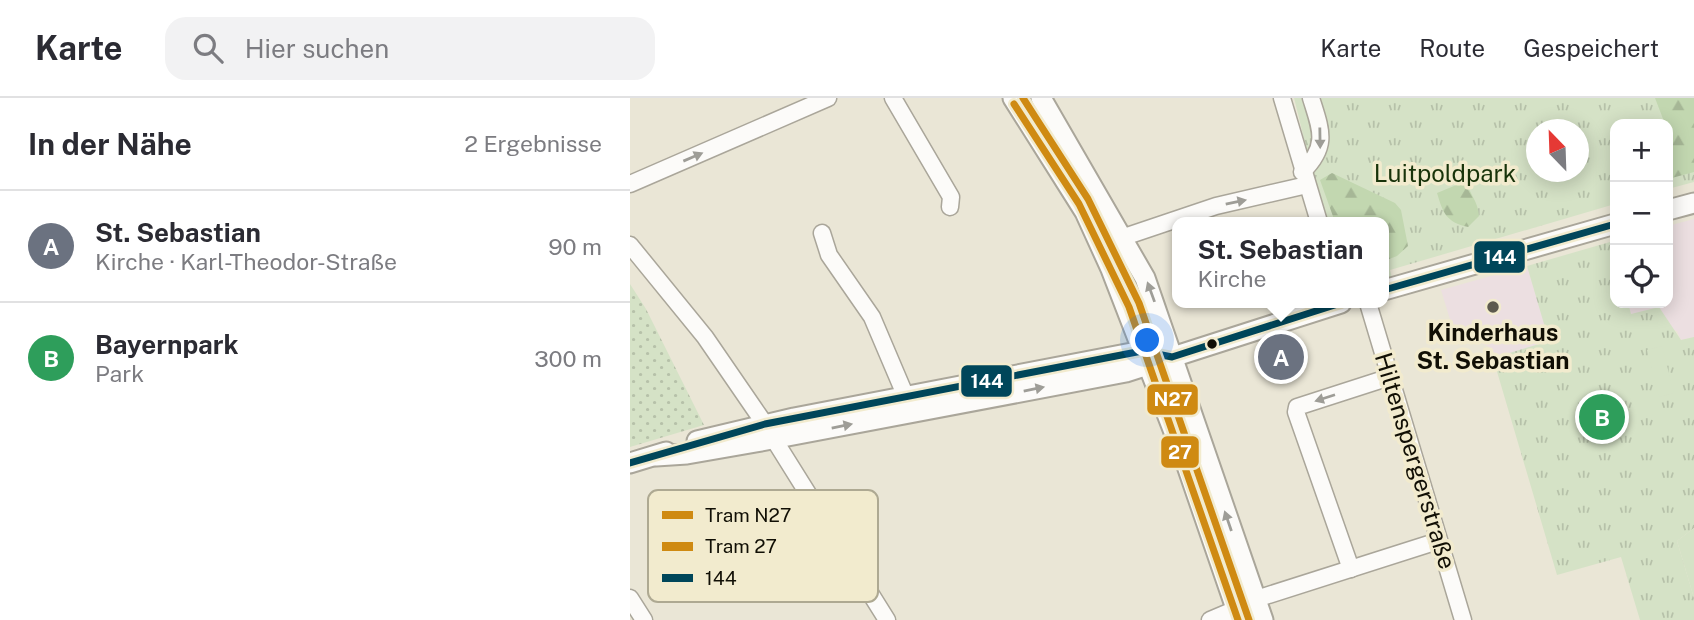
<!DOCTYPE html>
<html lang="de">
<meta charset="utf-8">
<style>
body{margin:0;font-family:"Public Sans",sans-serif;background:#f2f2f3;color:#2b2b33}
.controls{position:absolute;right:21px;top:21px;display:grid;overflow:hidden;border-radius:14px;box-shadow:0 4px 18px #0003}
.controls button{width:63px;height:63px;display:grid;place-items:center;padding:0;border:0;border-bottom:2px solid #e1e1e2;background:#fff;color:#2b2b33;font:35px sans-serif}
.compass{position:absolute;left:896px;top:21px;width:63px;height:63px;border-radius:50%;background:#fff;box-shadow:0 4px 18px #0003;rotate:337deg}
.you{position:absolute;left:518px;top:243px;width:24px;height:24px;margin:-18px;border:5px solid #fff;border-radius:50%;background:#1a73e8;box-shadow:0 0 0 10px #1a73e833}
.badge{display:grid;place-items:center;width:46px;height:46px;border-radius:50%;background:#b45309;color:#fff;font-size:23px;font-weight:700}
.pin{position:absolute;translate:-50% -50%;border:4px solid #fff;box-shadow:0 2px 7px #0006}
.popup{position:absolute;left:542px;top:119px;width:217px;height:91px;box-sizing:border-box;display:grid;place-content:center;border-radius:14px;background:#fff;filter:drop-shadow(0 2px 5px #0005);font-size:23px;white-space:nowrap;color:#7c7c81}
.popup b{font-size:26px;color:#2b2b33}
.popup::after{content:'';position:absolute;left:50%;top:100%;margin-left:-14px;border:14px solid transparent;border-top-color:#fff}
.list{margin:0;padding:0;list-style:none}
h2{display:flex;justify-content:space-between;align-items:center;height:91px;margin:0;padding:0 28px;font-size:30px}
h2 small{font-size:23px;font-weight:400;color:#7c7c81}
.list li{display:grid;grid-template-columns:46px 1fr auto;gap:21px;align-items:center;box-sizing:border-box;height:112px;padding:0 28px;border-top:2px solid #e1e1e2}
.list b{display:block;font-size:26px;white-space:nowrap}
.list p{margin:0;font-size:23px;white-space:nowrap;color:#7c7c81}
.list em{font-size:23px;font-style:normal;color:#7c7c81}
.icon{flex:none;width:38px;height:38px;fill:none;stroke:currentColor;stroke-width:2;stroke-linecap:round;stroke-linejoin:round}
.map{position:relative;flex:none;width:1064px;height:522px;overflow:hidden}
header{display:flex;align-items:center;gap:42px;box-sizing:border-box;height:98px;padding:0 35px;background:#fff;border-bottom:2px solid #e1e1e2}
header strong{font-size:33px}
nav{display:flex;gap:38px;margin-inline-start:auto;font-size:24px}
.search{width:490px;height:63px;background:#f2f2f3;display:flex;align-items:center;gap:18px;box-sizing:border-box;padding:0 24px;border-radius:21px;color:#7c7c81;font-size:26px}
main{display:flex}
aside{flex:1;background:#fff}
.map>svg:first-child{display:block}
</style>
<header>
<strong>Karte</strong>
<div class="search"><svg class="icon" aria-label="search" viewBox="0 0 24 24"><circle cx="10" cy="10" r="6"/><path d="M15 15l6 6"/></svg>Hier suchen</div>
<nav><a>Karte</a><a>Route</a><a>Gespeichert</a></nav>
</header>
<main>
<aside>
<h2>In der Nähe<small>2 Ergebnisse</small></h2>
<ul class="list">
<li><span class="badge" style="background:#6b7280">A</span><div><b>St. Sebastian</b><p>Kirche · Karl-Theodor-Straße</p></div><em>90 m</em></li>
<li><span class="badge" style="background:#2e9e5b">B</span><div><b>Bayernpark</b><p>Park</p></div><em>300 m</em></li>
</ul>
</aside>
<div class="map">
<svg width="1064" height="522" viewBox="0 0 1064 522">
<defs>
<pattern id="grass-tufts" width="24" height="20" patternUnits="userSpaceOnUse" patternTransform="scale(1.75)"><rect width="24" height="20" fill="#d5e2c6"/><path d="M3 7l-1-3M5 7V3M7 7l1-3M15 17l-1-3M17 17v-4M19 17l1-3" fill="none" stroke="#b6c1a9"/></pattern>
<pattern id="forest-firs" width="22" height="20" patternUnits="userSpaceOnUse" patternTransform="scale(1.75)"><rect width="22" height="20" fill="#c2d7b0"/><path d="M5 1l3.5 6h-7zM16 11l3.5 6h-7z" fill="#a6b796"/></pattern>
<pattern id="garden-dots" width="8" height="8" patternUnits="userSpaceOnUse" patternTransform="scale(1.75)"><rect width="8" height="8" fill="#d5e2c6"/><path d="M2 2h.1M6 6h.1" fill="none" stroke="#b6c1a9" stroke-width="1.8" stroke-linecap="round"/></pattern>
</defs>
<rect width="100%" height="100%" fill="#eae6d6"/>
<g fill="#ecdfe1">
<polygon points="1064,121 1064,239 1051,242 1047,233 1001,217 998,205 1038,205 1038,128"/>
<polygon points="897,168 920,243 863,260 859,249 823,231 811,192"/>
</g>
<g fill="url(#grass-tufts)" fill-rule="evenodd">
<polygon points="390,0 406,0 492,148 523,226 513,231"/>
<path d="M 664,0 L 1064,0 L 1064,84 L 1038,91 L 1038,26 L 985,26 L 985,106 L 760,172 L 762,180 L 754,182 L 754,124 L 697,124 C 682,83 675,42 664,0 ZM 906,32 L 948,32 L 948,74 L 906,74 Z"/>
<polygon points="980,144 985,162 985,205 998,205 1001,216 1029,209 1051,242 1064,239 1064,430 1047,443 1064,500 1064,522 1010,522 991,459 927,477 863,260 919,243 897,168"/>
<polygon points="543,287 617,487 603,492 536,290"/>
</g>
<g fill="url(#forest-firs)">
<polygon points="1025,0 1064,0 1064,74 1038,81 1038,26 1035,26"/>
<polygon points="702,75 765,105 771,112 778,148 767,158 754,163 754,124 705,124 690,82"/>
<path d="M 836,83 C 840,97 848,103 849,118 L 838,129 C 816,124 813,115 807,95 Z"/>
</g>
<polygon fill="url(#garden-dots)" points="0,186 16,211 74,327 0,349"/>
<g fill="#d5e2c6">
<polygon points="1032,248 1044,295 1029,299 1017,252"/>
<polygon points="1064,430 1064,500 1047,443"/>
</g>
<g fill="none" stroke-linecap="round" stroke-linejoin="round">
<g stroke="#aaa69a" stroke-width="19">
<g id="minor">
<polyline points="263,0 321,99 320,109"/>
<polyline points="652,0 689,124"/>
<path d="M 672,74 C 699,48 691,32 681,0"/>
<polyline points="0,86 198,0"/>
<polyline points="192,135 199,157 242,219 276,299"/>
<polyline points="494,139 586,108 677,87"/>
<polyline points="0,147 75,239 130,319 257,522"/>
<polyline points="738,205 833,522"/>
<polyline points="721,471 666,314 667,309 760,279"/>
<polyline points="0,500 14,522"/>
<polyline points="626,501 808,443"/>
<polyline points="580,522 606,511"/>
</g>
</g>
<g stroke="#aaa69a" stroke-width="23">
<g id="major">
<polyline points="383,0 455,114 481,171 556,365 610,522"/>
<polyline points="411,0 515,180 633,522"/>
<polyline points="1038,112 1064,105"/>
<polyline points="754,192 985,126"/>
<polyline points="67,343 164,320 512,253 525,255"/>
<polyline points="26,358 57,356 126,344 496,274 711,205"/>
<polyline points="0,365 36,354"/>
</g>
</g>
<use href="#minor" stroke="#fcfbf9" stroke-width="16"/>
<use href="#major" stroke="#fcfbf9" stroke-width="19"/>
<g stroke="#f2ebce" stroke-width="12">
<g id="bus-1">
<polyline points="754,192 985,126"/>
<polyline points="0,365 135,326 512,253 542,259 711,205"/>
</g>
</g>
<use href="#bus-1" stroke="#00465a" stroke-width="7"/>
<g stroke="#f2ebce" stroke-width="12">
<polyline id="tram-1" points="393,0 458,101 509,205 619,522"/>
</g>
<g stroke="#f2ebce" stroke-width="12">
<polyline id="tram-2" points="384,6 449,106 499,209 608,522"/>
</g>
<use href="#tram-1" stroke="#cf8a12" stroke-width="7"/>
<use href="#tram-2" stroke="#cf8a12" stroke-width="7"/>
</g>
<defs><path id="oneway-solid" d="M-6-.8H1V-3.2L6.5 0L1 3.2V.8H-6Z" transform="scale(1.75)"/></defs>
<g fill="#9e9d97">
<use href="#oneway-solid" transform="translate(690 40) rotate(89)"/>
<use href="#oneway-solid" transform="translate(63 59) rotate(-23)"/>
<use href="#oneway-solid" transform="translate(606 104) rotate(-12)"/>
<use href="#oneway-solid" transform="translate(521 194) rotate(-110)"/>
<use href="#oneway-solid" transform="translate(404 291) rotate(-11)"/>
<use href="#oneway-solid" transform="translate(695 300) rotate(162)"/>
<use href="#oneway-solid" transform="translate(212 328) rotate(-11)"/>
<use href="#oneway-solid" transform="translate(598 423) rotate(-109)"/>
</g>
<circle fill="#5d5a4e" stroke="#f2ebce" stroke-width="2.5" cx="863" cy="209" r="7"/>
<circle fill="#110f05" stroke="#f2ebce" stroke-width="2.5" cx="582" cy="246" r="6"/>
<g text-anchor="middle" stroke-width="7" stroke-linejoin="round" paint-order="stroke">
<g font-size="24" fill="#18330a" stroke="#f2ebce">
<text x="815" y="84">Luitpoldpark</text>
</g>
<g font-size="24" font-weight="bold" fill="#110f05" stroke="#f2ebce">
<text x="863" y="243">Kinderhaus<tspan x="863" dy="28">St. Sebastian</tspan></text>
</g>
<g font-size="24" fill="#110f05" stroke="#f2ebce">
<text transform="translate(785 363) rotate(73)" y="8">Hiltenspergerstraße</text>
</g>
</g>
<rect x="18" y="392" width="230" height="112" rx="10" fill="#f2ebce" stroke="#aea992" stroke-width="2"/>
<rect x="32" y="413" width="31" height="8" fill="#cf8a12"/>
<rect x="32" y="444" width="31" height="9" fill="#cf8a12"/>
<rect x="32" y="476" width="31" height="8" fill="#00465a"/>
<g font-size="19" fill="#110f05">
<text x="75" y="424">Tram N27</text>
<text x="75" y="455">Tram 27</text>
<text x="75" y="487">144</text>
</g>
<g stroke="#f2ebce" stroke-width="2.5">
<rect x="843" y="142" width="53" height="34" rx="7" fill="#00465a"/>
<rect x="330" y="266" width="53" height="34" rx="7" fill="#00465a"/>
<rect x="516" y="285" width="53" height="33" rx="7" fill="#cf8a12"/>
<rect x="530" y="337" width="40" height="34" rx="7" fill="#cf8a12"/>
</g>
<g font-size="19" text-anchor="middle" font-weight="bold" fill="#fff">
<text x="870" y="166">144</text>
<text x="357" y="290">144</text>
<text x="543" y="308">N27</text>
<text x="550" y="361">27</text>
</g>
</svg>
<div class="controls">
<button>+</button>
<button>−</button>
<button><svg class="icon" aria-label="locate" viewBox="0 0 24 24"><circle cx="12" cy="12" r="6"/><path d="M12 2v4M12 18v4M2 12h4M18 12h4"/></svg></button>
</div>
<svg class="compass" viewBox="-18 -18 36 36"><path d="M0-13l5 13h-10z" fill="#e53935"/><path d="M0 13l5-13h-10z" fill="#7c7c81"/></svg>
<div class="you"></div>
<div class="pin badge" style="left:651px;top:259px;background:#6b7280">A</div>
<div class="popup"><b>St. Sebastian</b>Kirche</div>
<div class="pin badge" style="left:972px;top:319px;background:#2e9e5b">B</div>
</div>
</main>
